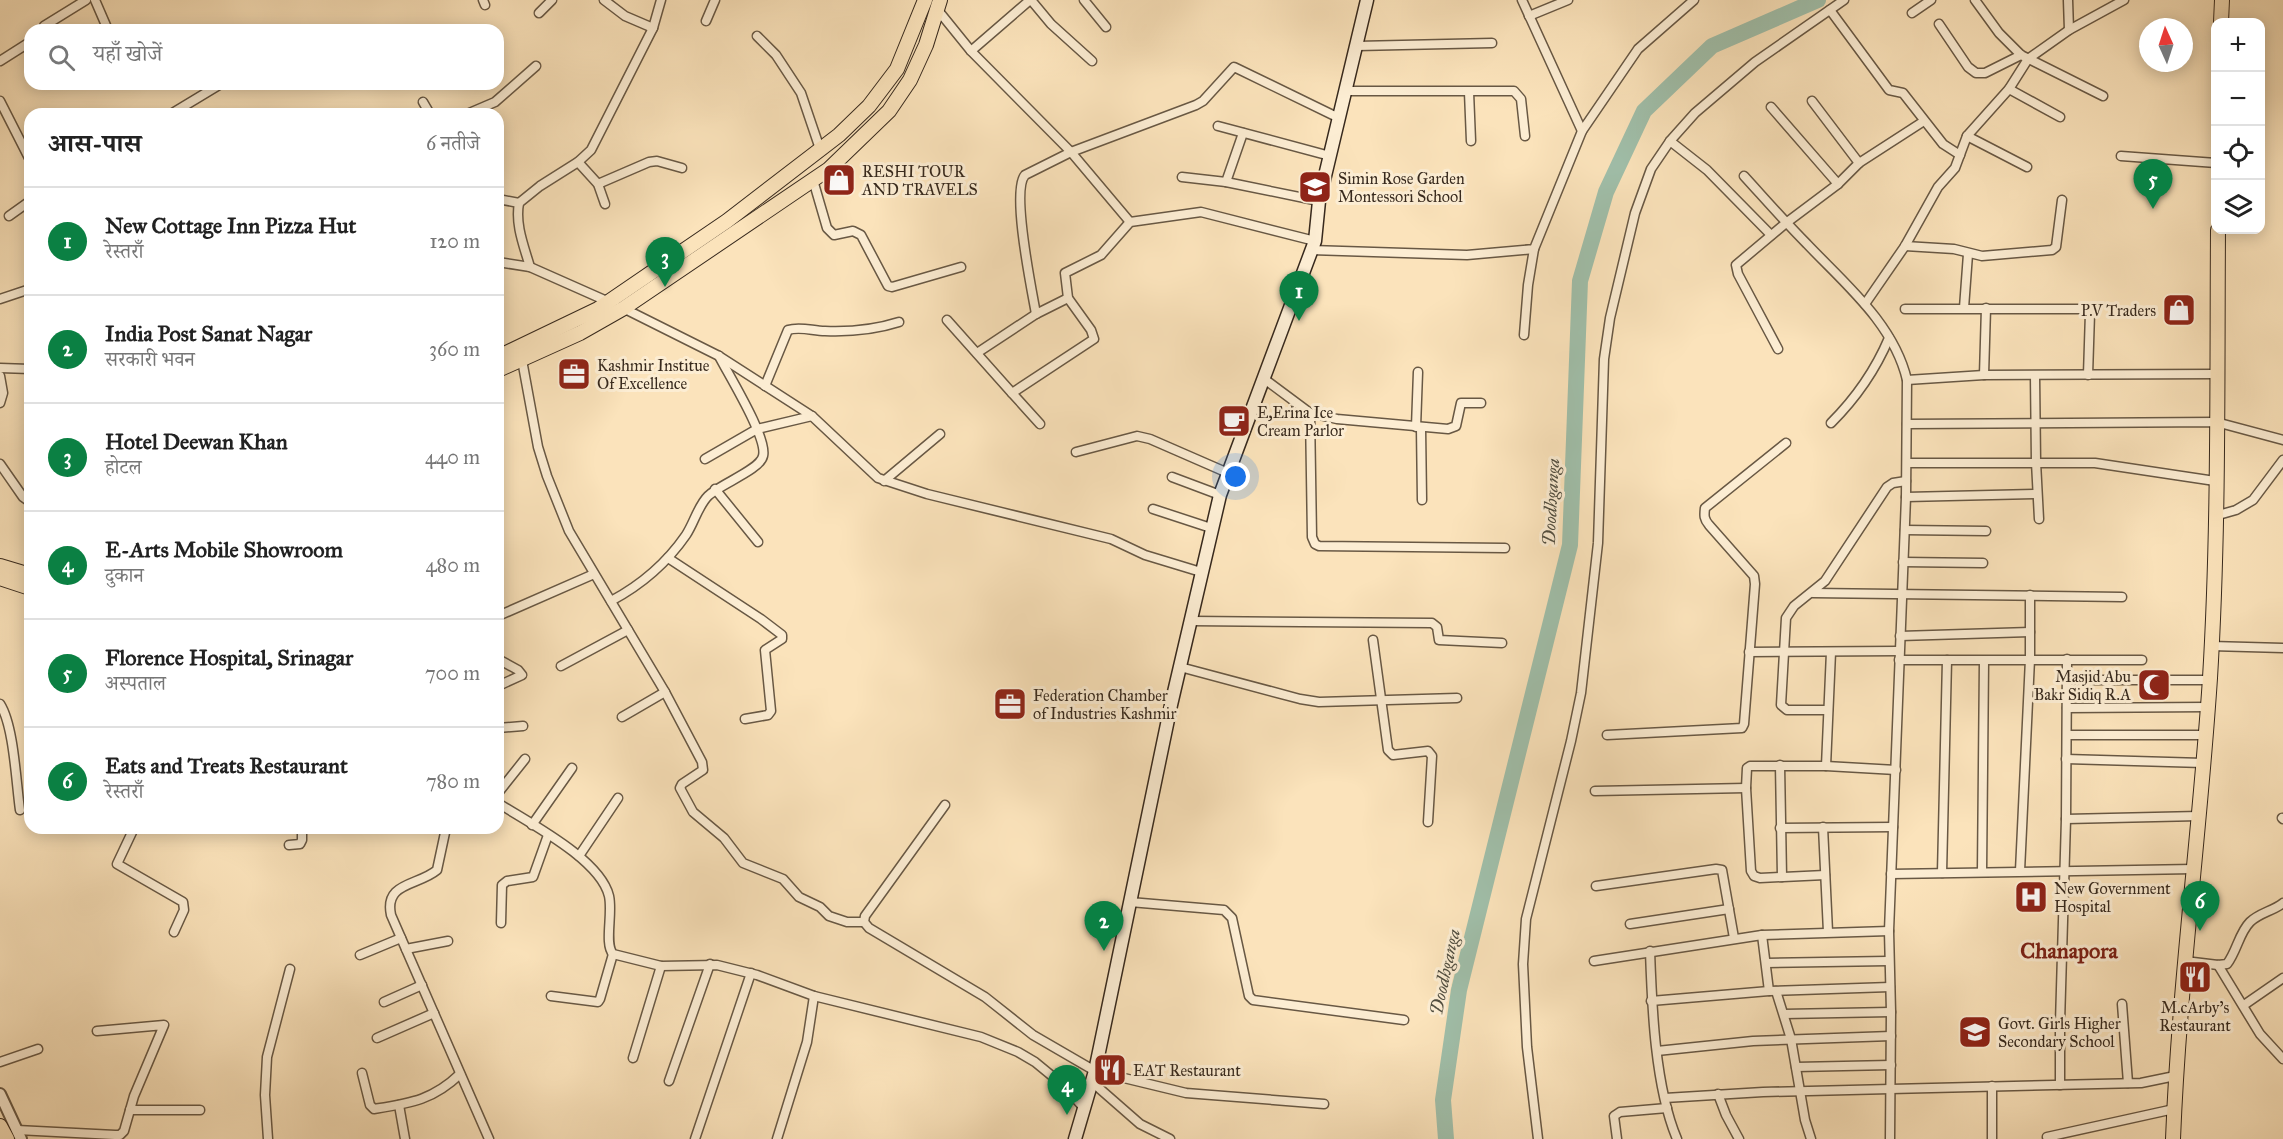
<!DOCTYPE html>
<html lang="hi">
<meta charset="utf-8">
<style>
body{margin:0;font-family:"IM FELL Great Primer","Noto Serif Devanagari",serif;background:#f2f2f2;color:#222}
.controls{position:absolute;right:18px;top:18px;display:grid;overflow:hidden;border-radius:12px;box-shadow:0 3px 15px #0003}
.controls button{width:54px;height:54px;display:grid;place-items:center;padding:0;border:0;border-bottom:2px solid #e0e0e0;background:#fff;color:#222;font:30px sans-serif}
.compass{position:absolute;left:2139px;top:18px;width:54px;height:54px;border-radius:50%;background:#fff;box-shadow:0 3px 15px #0003;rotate:357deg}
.you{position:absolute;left:1236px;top:477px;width:21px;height:21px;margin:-15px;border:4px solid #fff;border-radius:50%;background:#1a73e8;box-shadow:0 0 0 9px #1a73e833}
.badge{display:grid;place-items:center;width:39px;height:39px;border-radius:50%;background:#0b8043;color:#fff;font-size:20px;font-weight:700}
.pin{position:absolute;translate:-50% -50px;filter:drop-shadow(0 2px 3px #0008)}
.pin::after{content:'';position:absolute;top:32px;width:21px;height:18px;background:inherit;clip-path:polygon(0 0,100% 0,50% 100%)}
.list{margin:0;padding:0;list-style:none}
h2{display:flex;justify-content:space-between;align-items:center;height:78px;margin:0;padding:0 24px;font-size:26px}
h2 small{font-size:20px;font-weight:400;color:#767676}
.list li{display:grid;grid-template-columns:39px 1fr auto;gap:18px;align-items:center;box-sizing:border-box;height:108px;padding:0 24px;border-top:2px solid #e0e0e0}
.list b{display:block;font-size:22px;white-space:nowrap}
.list p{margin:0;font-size:20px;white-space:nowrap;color:#767676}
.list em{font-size:20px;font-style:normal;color:#767676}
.icon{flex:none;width:33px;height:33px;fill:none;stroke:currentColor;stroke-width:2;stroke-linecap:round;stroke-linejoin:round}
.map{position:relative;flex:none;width:2283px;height:1139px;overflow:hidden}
.search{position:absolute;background:#fff;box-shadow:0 3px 15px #0003;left:24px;top:24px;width:480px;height:66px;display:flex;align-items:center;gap:15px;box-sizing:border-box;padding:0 21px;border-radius:18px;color:#767676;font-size:22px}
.panel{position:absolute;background:#fff;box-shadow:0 3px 15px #0003;left:24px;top:108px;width:480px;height:726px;border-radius:18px}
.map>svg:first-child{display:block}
</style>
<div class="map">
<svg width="2283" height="1139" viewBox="0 0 2283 1139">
<rect width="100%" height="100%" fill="#fbe3bb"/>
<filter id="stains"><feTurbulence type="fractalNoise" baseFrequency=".00333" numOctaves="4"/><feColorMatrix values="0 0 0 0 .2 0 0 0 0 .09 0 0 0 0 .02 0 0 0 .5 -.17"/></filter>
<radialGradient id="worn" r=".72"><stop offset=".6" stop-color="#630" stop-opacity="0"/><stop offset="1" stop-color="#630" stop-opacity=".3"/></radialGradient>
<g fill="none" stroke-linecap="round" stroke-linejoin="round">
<polyline stroke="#a0bfaa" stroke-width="16" points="1446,1139 1443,1100 1459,990 1570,545 1580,281 1606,192 1644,111 1712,46 1818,0"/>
<g stroke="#685844" stroke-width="11">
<g id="minor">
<polyline points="95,0 108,30"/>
<polyline points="483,0 485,5"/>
<polyline points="604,0 625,16 653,28"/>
<polyline points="1031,0 1051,24 1092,61"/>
<polyline points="1084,0 1106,27"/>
<polyline points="1975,0 1999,33 2021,55 2103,96"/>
<polyline points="2068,0 2069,30"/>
<polyline points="937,9 971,51 1071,152 1130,222"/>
<polyline points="1830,10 1889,90 1903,93 1943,144 1960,155"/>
<polyline points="539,13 552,0"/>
<polyline points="1912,13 1931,0"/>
<polyline points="1529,16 1568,0"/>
<polyline points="706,21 715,0"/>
<polyline points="1939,24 1968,67 1976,73 1985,73 2021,55"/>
<polyline points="44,26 86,0"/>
<polyline points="757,36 776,55 801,93 820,149"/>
<polyline points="1357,46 1492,43"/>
<polyline points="971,51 1030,0"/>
<polyline points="0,61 30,42"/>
<polyline points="2009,89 2060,117"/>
<polyline points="1346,91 1514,91 1521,99 1525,136"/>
<polyline points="1469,92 1471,141"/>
<polyline points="0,101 30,160"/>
<polyline points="1812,101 1859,163"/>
<polyline points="423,102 430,114"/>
<polyline points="1771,107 1838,184"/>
<polyline points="171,114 219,85"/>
<polyline points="467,114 495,102 536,66"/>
<polyline points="1218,126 1330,156"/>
<polyline points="1582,131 1638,49 1694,0"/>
<polyline points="1967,136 2027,167"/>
<polyline points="1670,141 1707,170 1771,235"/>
<polyline points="2121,156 2216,163"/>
<polyline points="578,162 598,184 605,204"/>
<path d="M 1744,176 C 1765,199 1785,222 1807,244 C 1845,284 1894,324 1907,380 L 1906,497 L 1889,931 L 1891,1012 L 1890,1139"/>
<polyline points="1182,177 1226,182 1319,201"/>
<polyline points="813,180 827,228 834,235 853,231 861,235 888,286 892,287 961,267"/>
<polyline points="1226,182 1243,133"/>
<polyline points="598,184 649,162 657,161 682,168"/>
<polyline points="498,199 519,203"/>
<polyline points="9,216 30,201"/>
<polyline points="1905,246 1954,249 1982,256 2052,250 2056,247 2062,200"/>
<polyline points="1311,250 1467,255 1534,249 1582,131 1522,0"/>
<polyline points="498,262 530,267 609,302"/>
<path d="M 530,267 C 524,246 515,225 519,203 L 540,186 L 578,162 L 591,150 L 653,28 L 661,0"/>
<polyline points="0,299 30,289"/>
<polyline points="1865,304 1905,246 1938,187 1955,168 1967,136 2009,89 2028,59 2069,30 2124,0"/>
<polyline points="621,307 719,356 812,416 878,478 927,494 1111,539 1145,555 1201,572"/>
<polyline points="1964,308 1968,254"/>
<polyline points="1905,309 2085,309 2090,313 2088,375"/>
<path d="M 1036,314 C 1032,291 1011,191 1025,175 L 1071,152 L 1196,105 L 1203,101 L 1234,67 L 1339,118"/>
<polyline points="947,320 1012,393"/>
<polyline points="1524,335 1528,285 1534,249"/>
<polyline points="1778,349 1738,274 1736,265 1786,223 1838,184 1859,163 1924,121"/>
<polyline points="977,353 1036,314 1068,298"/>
<polyline points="522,360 538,447 547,476 569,531 665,692 702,762 703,770 682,784 680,788 693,812 724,838 743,863 783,879 799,897 820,907 829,916 847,922 864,922"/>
<polyline points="0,368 30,369"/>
<polyline points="1984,375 1986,308"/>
<polyline points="0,376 3,393 0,403"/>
<polyline points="2035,376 2036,462 2039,519"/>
<polyline points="1263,378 1310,413 1337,419 1448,429 1456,426 1461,403 1481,403"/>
<polyline points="1907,380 1984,375 2217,374"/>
<path d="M 765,386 L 788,330 C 800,326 813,331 825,331 C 851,332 874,330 899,322"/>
<polyline points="1310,413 1312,537 1315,544 1319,546 1505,548"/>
<path d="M 1831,423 C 1857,397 1875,371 1889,338"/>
<polyline points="1040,424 1012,393 1094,339 1091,330 1068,298 1065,273 1101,255 1130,222 1201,212 1315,241"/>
<polyline points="1907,424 2216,422 2283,440"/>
<polyline points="1416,427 1418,372"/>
<polyline points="1421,428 1422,500"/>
<polyline points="1076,452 1137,436 1150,439 1228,473"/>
<polyline points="705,459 757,429 812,416"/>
<polyline points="1907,463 2095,463 2215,481"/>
<polyline points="0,464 23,497 30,502"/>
<polyline points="1172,477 1220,495"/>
<polyline points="884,481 940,434"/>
<polyline points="715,489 758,542"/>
<polyline points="1906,497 2037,494"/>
<polyline points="1153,509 1211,528"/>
<polyline points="2215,516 2236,510 2253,500 2283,460"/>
<polyline points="1905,530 1986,531"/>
<polyline points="668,558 761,619 782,635 782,639 765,650 771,711 768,715 745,719"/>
<polyline points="1903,562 1983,563"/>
<polyline points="1813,593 2122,597"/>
<path d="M 611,601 C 641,585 666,564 686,535 C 694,523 698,506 708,496 C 720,484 760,470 763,456 C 768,438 728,374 719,356"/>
<polyline points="498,616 594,574"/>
<polyline points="1191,621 1432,623 1437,627 1439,640 1502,643"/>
<polyline points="1900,636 2030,632"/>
<polyline points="1373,640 1388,750 1393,755 1428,751 1432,756 1428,822"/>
<polyline points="2211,646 2283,648"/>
<polyline points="1749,652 1899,651"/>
<polyline points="498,659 518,670 522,675 498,686"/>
<polyline points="1899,660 2142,660"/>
<polyline points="561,666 628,630"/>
<polyline points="1180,667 1300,699 1319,702 1457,698"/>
<polyline points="2067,680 2209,680"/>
<path d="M 0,704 C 14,726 16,782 20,810"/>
<polyline points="2067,708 2207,707"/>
<polyline points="1828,710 1787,710 1781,705 1786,618 1794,606 1825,581 1887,487 1893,483 1906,481"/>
<polyline points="622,717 665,692"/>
<polyline points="498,728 523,726"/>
<path d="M 1607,735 L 1742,728 L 1744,724 L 1755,584 L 1754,576 L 1709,525 C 1704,519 1704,516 1705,508 L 1786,443"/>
<polyline points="2067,735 2205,735"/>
<polyline points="2066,759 2203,763"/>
<polyline points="1780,765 1782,877"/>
<polyline points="1826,766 1831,652"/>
<polyline points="1595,791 1746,788"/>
<polyline points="498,793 525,759"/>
<path d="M 498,803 C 529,823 600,859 609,896 C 613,914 604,944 613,954 L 661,966 L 717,965 L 757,975 L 814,996 L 981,1037 L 1018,1052 L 1035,1062 L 1063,1085 L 1085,1109"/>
<polyline points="945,805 865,916 864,922 869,928 985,997 1033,1035 1095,1071 1186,1093 1324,1104"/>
<polyline points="2282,818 2283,819"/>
<polyline points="2066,819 2199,816"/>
<polyline points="532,825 572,768"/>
<polyline points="1823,827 1828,932"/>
<polyline points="134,828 117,864 183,902 184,910 174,932"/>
<path d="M 446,828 L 437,870 C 418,886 384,882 391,915 L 489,1139"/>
<polyline points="1780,828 1893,827"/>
<polyline points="289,845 300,844 302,840 302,828"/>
<polyline points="579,856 618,798"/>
<polyline points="2020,871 2030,659 2030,595"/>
<polyline points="1982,872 1984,661"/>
<polyline points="1942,873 1947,660"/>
<polyline points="1891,874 2194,869"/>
<polyline points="1825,875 1760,878 1754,876 1751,871 1746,788 1747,768 1750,766 1826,766 1896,770"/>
<polyline points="1596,886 1716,869 1722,870 1734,938"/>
<polyline points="1130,902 1224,910 1232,918 1249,996 1253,1000 1404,1020"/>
<polyline points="501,923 502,885 507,881 533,877 548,835"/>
<polyline points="1630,924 1729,909"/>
<polyline points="1762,935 1769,991"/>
<polyline points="406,949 448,941"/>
<path d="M 1650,951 C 1652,1008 1655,1087 1677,1139"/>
<polyline points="360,955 401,938"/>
<polyline points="1594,961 1762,935 1889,931"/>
<path d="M 2185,961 L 2218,965 L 2227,964 C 2237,951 2239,933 2250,922 C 2259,913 2273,911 2283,903"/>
<polyline points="1766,963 1888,961"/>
<polyline points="2218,965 2260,1034 2283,1059"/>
<polyline points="1776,991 1791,1039 1805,1120 1811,1139"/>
<polyline points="551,996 598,1002 600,999 613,954"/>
<polyline points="1651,1001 1769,991 1890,987"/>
<polyline points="384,1002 422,985"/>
<polyline points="2122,1004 2128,1083"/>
<polyline points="2244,1005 2283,978"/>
<polyline points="1784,1014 1891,1012"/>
<polyline points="377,1038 434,1013"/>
<polyline points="1657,1051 1753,1041 1891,1036"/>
<polyline points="633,1058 661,966"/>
<polyline points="0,1062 38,1049"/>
<polyline points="1796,1067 1891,1065"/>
<path d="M 362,1073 L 370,1105 L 374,1109 C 411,1103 433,1100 460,1074"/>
<polyline points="669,1081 710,964"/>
<polyline points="1092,1082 1140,1124 1170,1139"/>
<polyline points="2060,1085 2060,1023 2066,819 2067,659"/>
<polyline points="1992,1086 1992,1139"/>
<polyline points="1718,1094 1726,1115 1739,1139"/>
<polyline points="1665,1098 1763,1092 2141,1083 2175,1076"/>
<polyline points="399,1105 405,1139"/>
<polyline points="130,1110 200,1110"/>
<polyline points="17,1130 115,1135 120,1135 124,1131 134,1096 164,1025 97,1031"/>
<polyline points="2047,1137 2174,1109"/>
<polyline points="268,1139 265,1095 267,1057 290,969"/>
<polyline points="695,1139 751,973"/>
<polyline points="777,1139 807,1042 814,996"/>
<polyline points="1538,1139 1527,1047 1523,964 1526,919 1571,741 1581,693 1598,543 1604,359 1610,318 1635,213 1651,169 1670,141 1695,113 1755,62 1844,0"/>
<polyline points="1617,1139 1614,1116 1620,1112 1667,1108"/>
</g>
</g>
<g stroke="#685844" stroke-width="14">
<polyline id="tertiary" points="0,1094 21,1139"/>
</g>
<g stroke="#37291d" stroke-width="15">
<polyline id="secondary" points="1075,1139 1095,1071 1171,705 1220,495 1315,241 1319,201 1367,0"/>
</g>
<g stroke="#37291d" stroke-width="16">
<g id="primary">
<polyline points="2221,22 2222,0"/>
<polyline points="498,357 598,309 727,221 839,135 869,106 897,69 925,0"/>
<polyline points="498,370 580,333 624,308 829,169 889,111 910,80 926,45 940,0"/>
<polyline points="0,566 30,575"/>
<polyline points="0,578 30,588"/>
<path d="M 2173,1139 C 2179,985 2200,832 2210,678 C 2219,529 2217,379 2218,230"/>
</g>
</g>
<g stroke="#37291d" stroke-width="16">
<polyline id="trunk" points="0,1126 7,1139"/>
</g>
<use href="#minor" stroke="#fcedd3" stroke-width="8"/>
<use href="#tertiary" stroke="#fcedd3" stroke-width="10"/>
<use href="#secondary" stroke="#fcedd3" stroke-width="12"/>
<use href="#primary" stroke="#fbe3bb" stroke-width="14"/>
<use href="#trunk" stroke="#fbe3bb" stroke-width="14"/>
</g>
<defs>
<g id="shop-square" transform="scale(1.725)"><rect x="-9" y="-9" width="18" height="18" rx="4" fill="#8f2418" stroke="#fcedd3"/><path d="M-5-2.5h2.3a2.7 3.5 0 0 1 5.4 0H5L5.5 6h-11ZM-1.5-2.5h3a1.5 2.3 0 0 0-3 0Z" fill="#fff"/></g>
<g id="school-square" transform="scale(1.725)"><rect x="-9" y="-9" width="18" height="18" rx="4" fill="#8f2418" stroke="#fcedd3"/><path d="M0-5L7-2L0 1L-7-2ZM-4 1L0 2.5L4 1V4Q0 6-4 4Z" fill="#fff"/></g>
<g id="office-square" transform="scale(1.725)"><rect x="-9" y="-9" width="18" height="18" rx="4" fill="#8f2418" stroke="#fcedd3"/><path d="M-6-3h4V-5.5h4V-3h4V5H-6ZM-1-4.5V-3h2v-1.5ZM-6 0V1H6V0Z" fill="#fff"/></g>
<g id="cafe-square" transform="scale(1.725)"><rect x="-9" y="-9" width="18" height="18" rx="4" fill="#8f2418" stroke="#fcedd3"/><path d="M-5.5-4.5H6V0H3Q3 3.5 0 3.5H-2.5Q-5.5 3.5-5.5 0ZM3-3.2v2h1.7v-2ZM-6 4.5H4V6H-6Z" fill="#fff"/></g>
<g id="mosque-square" transform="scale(1.725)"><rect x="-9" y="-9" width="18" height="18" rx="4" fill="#8f2418" stroke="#fcedd3"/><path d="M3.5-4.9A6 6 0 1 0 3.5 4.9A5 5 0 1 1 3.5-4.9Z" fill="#fff"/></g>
<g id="hospital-square" transform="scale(1.725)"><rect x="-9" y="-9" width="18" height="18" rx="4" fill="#8f2418" stroke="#fcedd3"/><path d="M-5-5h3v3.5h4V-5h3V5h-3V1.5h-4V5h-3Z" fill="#fff"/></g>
<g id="restaurant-square" transform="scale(1.725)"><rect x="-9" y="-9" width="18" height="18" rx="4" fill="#8f2418" stroke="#fcedd3"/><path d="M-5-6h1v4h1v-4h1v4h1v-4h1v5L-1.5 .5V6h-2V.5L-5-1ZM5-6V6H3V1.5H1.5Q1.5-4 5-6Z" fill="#fff"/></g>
</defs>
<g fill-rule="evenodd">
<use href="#shop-square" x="839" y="180"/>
<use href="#school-square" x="1315" y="187"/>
<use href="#shop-square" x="2179" y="310"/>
<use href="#office-square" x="574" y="374"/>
<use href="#cafe-square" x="1234" y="421"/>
<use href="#mosque-square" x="2154" y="685"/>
<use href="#office-square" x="1010" y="704"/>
<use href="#hospital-square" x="2031" y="897"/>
<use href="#restaurant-square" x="2195" y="977"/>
<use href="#school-square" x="1975" y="1032"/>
<use href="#restaurant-square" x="1110" y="1070"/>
</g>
<g text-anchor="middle" stroke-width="6" stroke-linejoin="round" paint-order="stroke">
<g font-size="16" fill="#37291d" stroke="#fcedd3" text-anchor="start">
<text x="862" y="177">RESHI TOUR<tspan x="862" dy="18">AND TRAVELS</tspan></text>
<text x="1338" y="184">Simin Rose Garden<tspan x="1338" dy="18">Montessori School</tspan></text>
<text x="2156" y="316" text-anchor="end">P.V Traders</text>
<text x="597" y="371">Kashmir Institue<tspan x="597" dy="18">Of Excellence</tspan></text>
<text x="1257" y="418">E,Erina Ice<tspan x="1257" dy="18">Cream Parlor</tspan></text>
<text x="2131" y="682" text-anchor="end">Masjid Abu<tspan x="2131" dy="18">Bakr Sidiq R.A</tspan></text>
<text x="1033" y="701">Federation Chamber<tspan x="1033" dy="18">of Industries Kashmir</tspan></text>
<text x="2054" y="894">New Government<tspan x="2054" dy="18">Hospital</tspan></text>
<text x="2195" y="1013" text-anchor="middle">M.cArby's<tspan x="2195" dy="18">Restaurant</tspan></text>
<text x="1998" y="1029">Govt. Girls Higher<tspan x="1998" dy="18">Secondary School</tspan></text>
<text x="1133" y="1076">EAT Restaurant</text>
</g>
<g font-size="18" font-style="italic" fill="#514e40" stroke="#fcedd3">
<text transform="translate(1551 502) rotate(-87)" y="6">Doodhganga</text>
<text transform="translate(1445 972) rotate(-78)" y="6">Doodhganga</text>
</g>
<g font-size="22" font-weight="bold" fill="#7a1f14" stroke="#fcedd3">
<text x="2069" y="958">Chanapora</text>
</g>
</g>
<rect width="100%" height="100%" filter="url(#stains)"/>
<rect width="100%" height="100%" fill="url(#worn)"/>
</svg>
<div class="controls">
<button>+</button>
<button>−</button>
<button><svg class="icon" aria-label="locate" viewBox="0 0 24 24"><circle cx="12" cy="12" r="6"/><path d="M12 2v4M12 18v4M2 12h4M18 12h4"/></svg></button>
<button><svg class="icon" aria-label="layers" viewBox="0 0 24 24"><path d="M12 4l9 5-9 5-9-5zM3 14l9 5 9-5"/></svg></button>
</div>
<svg class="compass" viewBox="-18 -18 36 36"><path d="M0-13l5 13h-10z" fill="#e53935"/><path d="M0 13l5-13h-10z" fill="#767676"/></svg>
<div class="you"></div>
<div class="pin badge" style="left:1299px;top:321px">1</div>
<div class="pin badge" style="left:1104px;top:951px">2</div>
<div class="pin badge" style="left:665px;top:287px">3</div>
<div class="pin badge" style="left:1067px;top:1115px">4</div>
<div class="pin badge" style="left:2153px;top:209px">5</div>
<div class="pin badge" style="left:2200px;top:931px">6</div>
<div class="search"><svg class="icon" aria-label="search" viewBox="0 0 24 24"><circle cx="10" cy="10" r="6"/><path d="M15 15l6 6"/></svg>यहाँ खोजें</div>
<section class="panel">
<h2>आस-पास<small>6 नतीजे</small></h2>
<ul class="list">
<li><span class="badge">1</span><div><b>New Cottage Inn Pizza Hut</b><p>रेस्तराँ</p></div><em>120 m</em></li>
<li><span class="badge">2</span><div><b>India Post Sanat Nagar</b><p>सरकारी भवन</p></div><em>360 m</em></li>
<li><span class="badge">3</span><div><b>Hotel Deewan Khan</b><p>होटल</p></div><em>440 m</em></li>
<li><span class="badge">4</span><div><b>E-Arts Mobile Showroom</b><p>दुकान</p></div><em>480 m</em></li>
<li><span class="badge">5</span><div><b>Florence Hospital, Srinagar</b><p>अस्पताल</p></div><em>700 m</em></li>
<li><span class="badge">6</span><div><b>Eats and Treats Restaurant</b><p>रेस्तराँ</p></div><em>780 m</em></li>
</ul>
</section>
</div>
